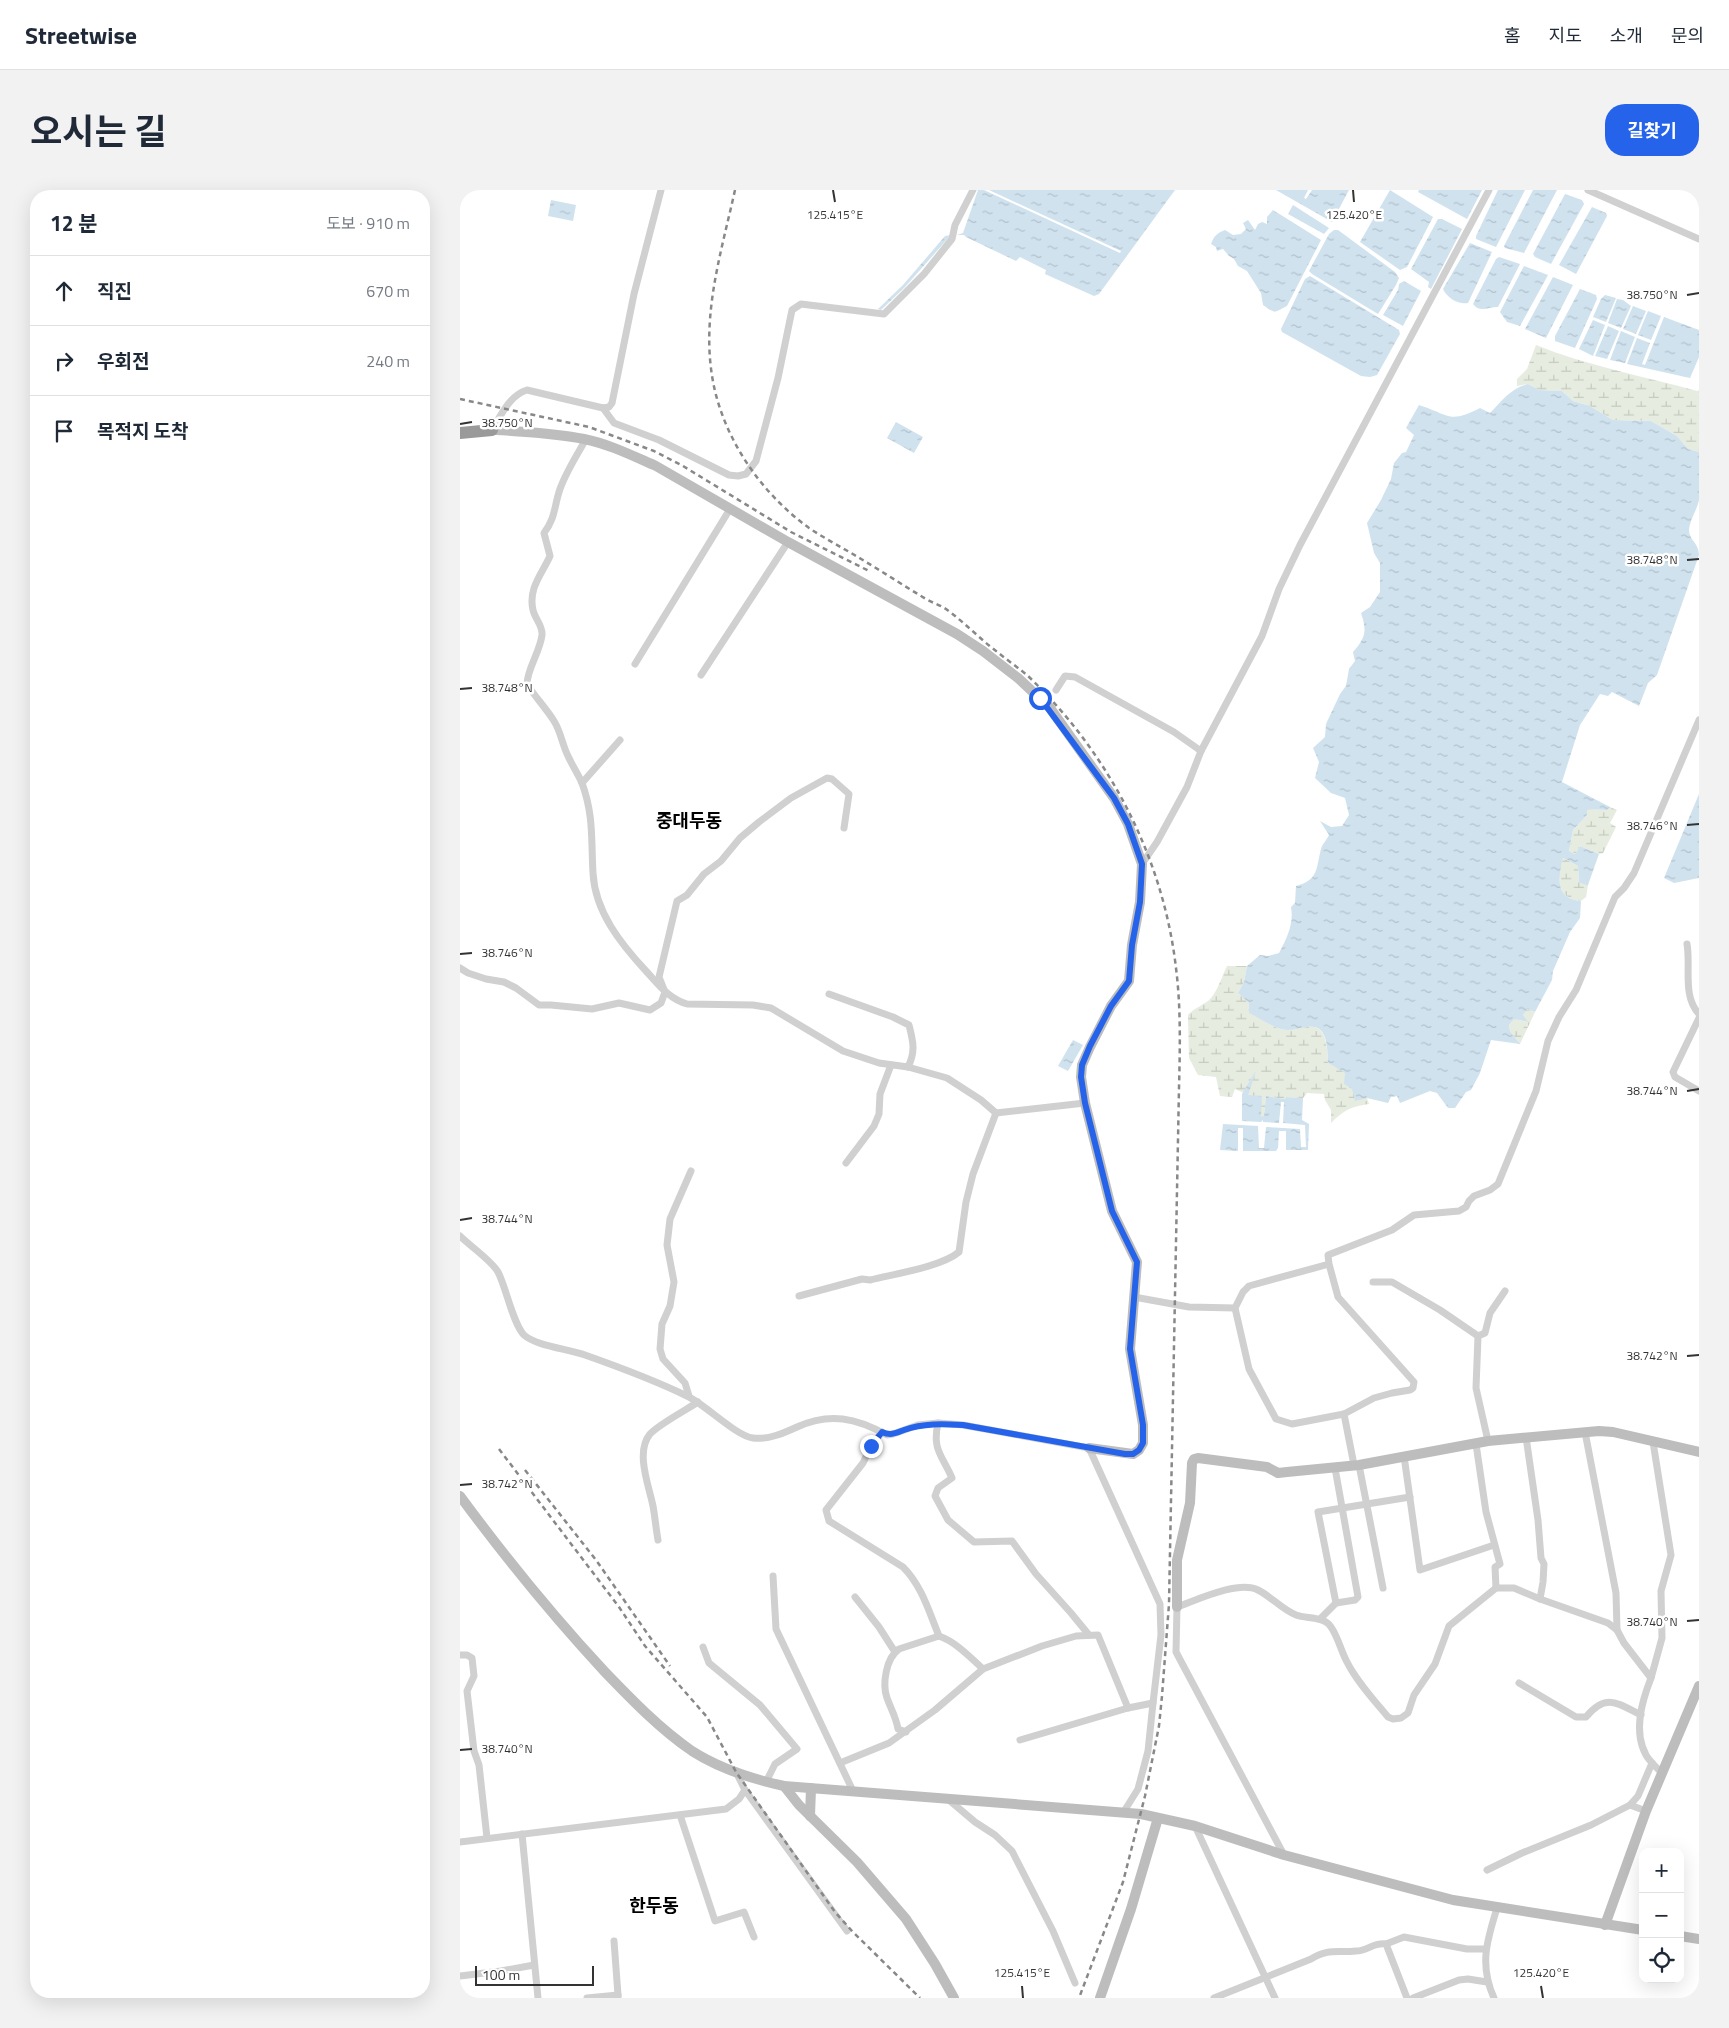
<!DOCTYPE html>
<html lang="ko">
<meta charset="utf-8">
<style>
body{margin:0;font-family:"Titillium Web","Noto Sans KR",sans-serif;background:#f2f2f3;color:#1f2937}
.controls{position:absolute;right:15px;bottom:15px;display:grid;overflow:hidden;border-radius:10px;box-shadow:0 5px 20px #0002}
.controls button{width:45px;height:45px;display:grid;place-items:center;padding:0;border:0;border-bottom:1px solid #e0e1e3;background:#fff;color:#1f2937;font:25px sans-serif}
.scale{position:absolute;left:15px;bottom:12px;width:119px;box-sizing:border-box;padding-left:5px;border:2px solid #333;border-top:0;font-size:14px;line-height:18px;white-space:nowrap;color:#333;-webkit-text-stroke:4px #fff;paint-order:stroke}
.stop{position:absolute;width:15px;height:15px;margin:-11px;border:4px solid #2563eb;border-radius:50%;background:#fff}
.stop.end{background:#2563eb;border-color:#fff;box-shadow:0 1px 5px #0008}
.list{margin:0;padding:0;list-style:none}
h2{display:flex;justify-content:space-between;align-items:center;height:65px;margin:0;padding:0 20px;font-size:21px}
h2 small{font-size:16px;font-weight:400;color:#747a83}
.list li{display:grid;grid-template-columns:32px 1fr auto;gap:15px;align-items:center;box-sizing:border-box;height:70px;padding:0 20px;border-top:1px solid #e0e1e3}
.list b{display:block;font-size:19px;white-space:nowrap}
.list em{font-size:16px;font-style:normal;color:#747a83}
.icon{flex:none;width:28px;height:28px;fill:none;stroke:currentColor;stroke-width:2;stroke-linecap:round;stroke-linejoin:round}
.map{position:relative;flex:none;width:1239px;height:1808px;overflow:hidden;border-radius:20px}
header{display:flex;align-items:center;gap:30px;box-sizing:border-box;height:70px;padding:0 25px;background:#fff;border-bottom:1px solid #e0e1e3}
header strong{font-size:24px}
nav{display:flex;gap:28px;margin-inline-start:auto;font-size:18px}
.intro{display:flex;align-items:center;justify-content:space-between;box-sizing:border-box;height:120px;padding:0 30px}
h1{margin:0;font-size:35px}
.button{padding:12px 22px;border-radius:20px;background:#2563eb;color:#fff;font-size:18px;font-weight:700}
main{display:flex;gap:30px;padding:0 30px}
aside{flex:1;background:#fff;border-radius:20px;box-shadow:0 5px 20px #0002}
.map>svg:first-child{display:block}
</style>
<header>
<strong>Streetwise</strong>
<nav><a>홈</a><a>지도</a><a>소개</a><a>문의</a></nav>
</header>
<div class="intro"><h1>오시는 길</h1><a class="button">길찾기</a></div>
<main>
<aside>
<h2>12 분<small>도보 · 910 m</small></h2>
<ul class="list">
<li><svg class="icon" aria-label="ahead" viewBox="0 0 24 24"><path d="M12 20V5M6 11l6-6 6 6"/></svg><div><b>직진</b></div><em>670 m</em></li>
<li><svg class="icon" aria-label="right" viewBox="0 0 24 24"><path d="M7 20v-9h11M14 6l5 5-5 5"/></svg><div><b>우회전</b></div><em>240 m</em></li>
<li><svg class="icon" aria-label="arrive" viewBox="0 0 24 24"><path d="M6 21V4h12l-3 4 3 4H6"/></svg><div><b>목적지 도착</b></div></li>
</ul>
</aside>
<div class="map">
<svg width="1239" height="1808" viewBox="0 0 1239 1808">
<defs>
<pattern id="wetland-marsh" width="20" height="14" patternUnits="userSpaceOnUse" patternTransform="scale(1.25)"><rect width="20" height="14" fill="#e6ecdf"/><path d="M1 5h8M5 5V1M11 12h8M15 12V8" fill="none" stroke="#c6cbc0"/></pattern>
<pattern id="water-ripples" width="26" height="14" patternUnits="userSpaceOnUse" patternTransform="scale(1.25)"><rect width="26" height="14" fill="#cfe2ee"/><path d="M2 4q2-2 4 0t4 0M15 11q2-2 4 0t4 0" fill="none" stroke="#b2c2cd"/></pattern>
</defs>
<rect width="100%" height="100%" fill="#fff"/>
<g fill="url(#wetland-marsh)">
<path d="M 1076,155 C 1128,176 1183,186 1237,201 L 1239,200 L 1239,262 L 1228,259 L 1217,246 L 1191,231 L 1153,230 L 1130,216 L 1113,211 L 1102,201 L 1079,200 L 1068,194 L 1057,196 L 1057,189 L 1067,179 Z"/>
<polygon points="1150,617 1157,620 1150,633 1156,637 1143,663 1139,664 1120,656 1115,664 1109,661 1113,640 1127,625 1127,619 1147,620"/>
<path d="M 1103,668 L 1118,676 L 1119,693 L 1128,695 L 1126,707 L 1121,711 C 1095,708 1098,689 1103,668 Z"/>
<path d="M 767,776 L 787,776 L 784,792 L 778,803 L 789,813 L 790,823 C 799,828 812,837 821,839 C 832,842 838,838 848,837 C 868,834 867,860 868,873 L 886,883 L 907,908 L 909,914 C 891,916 883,921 871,933 L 871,920 L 865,910 L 864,904 L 847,903 L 843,908 L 826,907 L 825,909 L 806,906 L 804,927 L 801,927 L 787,905 L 797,879 L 784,903 L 775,899 L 772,907 L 760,906 L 756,887 L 738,885 L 729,868 L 728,825 C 735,817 745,815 751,808 C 758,800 762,786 767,776 Z"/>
<polygon points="1066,819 1075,822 1060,854 1050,841 1049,835 1054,829 1067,832 1063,825"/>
</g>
<g fill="url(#water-ripples)">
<polygon points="518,0 524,0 660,63 661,61 529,0 715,0 639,104 634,106 585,84 586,80 560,67 556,71 506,47 504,45 497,45 503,43"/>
<polygon points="816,0 848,0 844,8 846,9 852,0 889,0 872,32"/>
<polygon points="930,0 973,27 947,77 940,80 900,52"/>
<polygon points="959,0 1022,0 1007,29 958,2"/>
<polygon points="1038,0 1065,0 1036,57 1016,49 1016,46"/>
<polygon points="1073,0 1097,0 1064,63 1045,58 1044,56"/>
<polygon points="1105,4 1122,10 1124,14 1091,74 1075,67 1073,64"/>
<polygon points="91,10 116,15 113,31 88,26"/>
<polygon points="833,15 869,38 864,44 828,24"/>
<polygon points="1132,17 1146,23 1147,26 1116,84 1099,75"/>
<path d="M 813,20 L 861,50 L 827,116 C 814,122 817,125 803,115 L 801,103 L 787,81 L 778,76 L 774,69 L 769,66 L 763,59 L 757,61 L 756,57 L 751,54 C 754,46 757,43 765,40 L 773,45 L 781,44 L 786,39 L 783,33 L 788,30 L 795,40 L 798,34 L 802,32 L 807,34 L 807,27 Z"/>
<polygon points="978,29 982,29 1002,39 971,99 968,97 969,92 951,79"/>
<polygon points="874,40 878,40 935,82 939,88 936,95 918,124 852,84 849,81 869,44"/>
<polygon points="491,45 445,97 421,120 418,119 443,95 485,46"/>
<path d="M 1010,53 L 1032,62 L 1008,113 C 999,115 987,108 983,99 Z"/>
<path d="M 1039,67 L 1060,74 L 1038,117 C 1027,117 1020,123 1013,114 L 1036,69 Z"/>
<polygon points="1064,76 1088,85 1060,136 1047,132 1040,122"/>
<polygon points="850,86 939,140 940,144 917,185 910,187 901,186 822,142 821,139 845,89"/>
<polygon points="1093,87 1113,95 1086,148 1065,139"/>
<polygon points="944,91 961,101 943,136 923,125 938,100 939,94"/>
<polygon points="1120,99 1136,105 1137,109 1115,158 1095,151 1095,146"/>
<polygon points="1145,105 1156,108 1146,132 1133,127 1141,109"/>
<polygon points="1157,109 1163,110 1171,116 1161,138 1148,133"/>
<polygon points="1173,116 1186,121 1176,144 1163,139"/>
<polygon points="1188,121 1201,126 1191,150 1178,145"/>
<polygon points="1204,127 1239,140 1239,167 1230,188 1167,174 1177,148 1190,153 1182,174 1185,175"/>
<polygon points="1133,130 1145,135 1133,166 1119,159"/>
<polygon points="1148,136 1159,141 1147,169 1135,166"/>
<polygon points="1161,141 1175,147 1165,173 1150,170"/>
<path d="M 1068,194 L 1079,200 L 1102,201 L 1113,211 L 1130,216 L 1153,230 L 1191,231 L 1217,246 L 1228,259 L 1239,262 C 1239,277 1239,295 1239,310 C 1237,320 1230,329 1229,340 C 1229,350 1239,353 1239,365 L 1197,485 L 1188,493 L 1179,516 L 1152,502 L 1148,506 L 1140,504 L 1120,535 L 1102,592 L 1150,617 L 1147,620 L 1127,619 L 1127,625 L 1113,640 L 1109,661 L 1115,664 L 1120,656 L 1139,664 L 1128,695 L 1119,693 L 1118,676 L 1103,668 C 1098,689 1095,708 1121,711 L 1120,728 L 1110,742 L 1093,781 L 1092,790 L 1075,822 L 1067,819 L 1063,825 L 1068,832 L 1054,829 L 1049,835 L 1050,841 L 1060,854 L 1031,850 L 1020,883 L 1011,900 L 1006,902 L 995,918 L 988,918 L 977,903 L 970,901 L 940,913 L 937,906 L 931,907 L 928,913 L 907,908 L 895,911 L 892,899 L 884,894 L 885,883 L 868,873 C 867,861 869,834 848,837 C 838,838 832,842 821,839 C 812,837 799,828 789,823 L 789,813 L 778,803 L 784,792 L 787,776 L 800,765 L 808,766 L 819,763 C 827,748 834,734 831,717 L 835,713 L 836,696 C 859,690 856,678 861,659 C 862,654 867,650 869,645 L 860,631 L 871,637 L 882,636 L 889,625 L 885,608 L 871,603 L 855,588 L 859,572 L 853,558 L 865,547 L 866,534 L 880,504 L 886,496 L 889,479 L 895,471 L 893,462 C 906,447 907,441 901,423 L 910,417 L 920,402 L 920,373 L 914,363 L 907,333 L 921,310 L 931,289 L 934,273 L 942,263 L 946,262 L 954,245 L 946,238 L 959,215 C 990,225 989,234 1020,218 L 1030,223 C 1042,211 1051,198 1068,194 Z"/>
<polygon points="436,232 463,247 454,263 427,248"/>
<polygon points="1239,604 1239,688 1214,693 1204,688"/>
<polygon points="613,850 623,855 608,881 598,876"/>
<polygon points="797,879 788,905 802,906 801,927 804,926 806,906 825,909 826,907 843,908 842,930 849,934 848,960 826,960 826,941 819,941 818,958 816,961 783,961 783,938 778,938 778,961 760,960 763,934 798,936 799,958 804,958 806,937 840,939 841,957 846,957 845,935 823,933 824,912 821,912 819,933 803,932 803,930 801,932 782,931 782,904"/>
</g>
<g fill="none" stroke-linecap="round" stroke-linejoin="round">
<g stroke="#d0d0d0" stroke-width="7">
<polyline points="1128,0 1239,49"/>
<polyline points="143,218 154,233 199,250 269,285 278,286 286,284 296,271 318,188 332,120 341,114 349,115 424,124 464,84 492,49 495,35 513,0"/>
<path d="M 32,240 C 41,225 50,205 67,200 L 143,218 L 149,217 L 152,213 L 174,104 L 201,0"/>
<path d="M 126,249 C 117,265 106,282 100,299 C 94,316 96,327 84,343 L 90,366 C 82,384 68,398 73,420 C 75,429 83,436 82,445 C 80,462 67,479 67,494 C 75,507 86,518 94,531 C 101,542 102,554 108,566 C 112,575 118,584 122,593 C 134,626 131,650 133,683 C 135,722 161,754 186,781 C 199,795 209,809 227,814 L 293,815 L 311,818 L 383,861 L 419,873 L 448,877 L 487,888 L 521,910 L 536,923 L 625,913"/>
<polyline points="175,474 270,319"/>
<polyline points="241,485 328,352"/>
<polyline points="596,500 605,486 615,487 714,542 741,561"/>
<polyline points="122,593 160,550"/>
<polyline points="682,674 697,652 727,597 741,561 802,446 819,399 840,355 1029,0"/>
<path d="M 1227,754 C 1231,776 1222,806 1239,824"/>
<polyline points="0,778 8,783 26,789 44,792 56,798 79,815 91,815 132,819 159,813 190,820 201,813 205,802 199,787 217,711 227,705 244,684 261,671 280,648 299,632 331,608 367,588 372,589 389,604 384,638"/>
<path d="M 369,804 L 433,827 L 449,835 C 453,851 456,861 448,877"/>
<polyline points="1239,828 1213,882 1215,887 1239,901"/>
<polyline points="386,973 414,936 419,924 420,904 431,875"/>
<path d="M 0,1046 C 10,1056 32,1071 38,1082 C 46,1097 53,1134 64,1145 C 76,1156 109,1159 125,1165 C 159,1177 194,1190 227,1206 C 246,1215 276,1246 293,1248 C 308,1250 324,1243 337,1237 C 370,1222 396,1228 427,1245 L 433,1244 L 458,1235 L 478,1233 L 503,1235 L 629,1258 L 700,1414 L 701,1445 L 693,1513"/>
<polyline points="869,1074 878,1107 954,1192 953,1198 950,1200 932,1203 914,1208 884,1224 832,1234 816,1229 789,1179 775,1118 783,1102 789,1096 869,1074 868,1065 932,1040 954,1025 999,1021 1006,1017 1009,1011 1014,1006 1030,1000 1038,994 1076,901 1088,851 1099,827 1116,800 1155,707 1164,698 1174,683 1239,530"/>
<polyline points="913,1092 932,1092 980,1120 1018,1146"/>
<path d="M 339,1106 L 402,1089 L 410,1090 C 434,1084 481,1077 499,1062 L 506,1012 L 513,984 L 536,923"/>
<polyline points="674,1107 729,1117 775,1118"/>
<polyline points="229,1206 225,1193 203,1169 200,1159 202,1134 210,1116 214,1092 207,1055 210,1029 231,981"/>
<polyline points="884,1224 894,1275"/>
<path d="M 478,1233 C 472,1260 482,1265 492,1288 L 478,1298 L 475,1306 L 488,1330 L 514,1352 L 552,1351 L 576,1384 L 611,1423 L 629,1445"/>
<path d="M 422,1242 L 411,1256 L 403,1273 L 366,1320 L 369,1331 L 443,1377 C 462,1396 469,1422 479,1446 C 496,1452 510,1467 523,1479"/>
<polyline points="1125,1242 1156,1403 1157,1440"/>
<polyline points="1066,1247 1078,1330 1081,1368 1084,1374 1083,1392 1080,1409"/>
<polyline points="1028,1251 1016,1198 1018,1146 1025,1143 1030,1123 1045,1101"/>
<polyline points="1016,1254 1026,1322 1040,1374 1035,1377 1036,1398"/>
<polyline points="944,1266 960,1380 1034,1355"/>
<polyline points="899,1275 923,1398"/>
<path d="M 198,1350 C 196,1339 195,1327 193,1316 C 189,1296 175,1262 190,1244 C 199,1234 226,1220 238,1212"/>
<polyline points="313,1386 316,1439 393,1601"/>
<polyline points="395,1407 419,1437 435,1462"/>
<polyline points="876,1413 858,1322 950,1307"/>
<polyline points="860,1429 876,1413 895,1410 898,1407 875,1278"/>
<polyline points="243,1457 249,1473 300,1515 337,1559 315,1574 306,1592"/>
<polyline points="0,1465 7,1465 12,1468 14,1486 7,1501 14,1561 19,1575 27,1648"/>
<path d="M 1191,1488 C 1182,1511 1173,1541 1186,1565 C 1190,1572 1197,1578 1202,1583"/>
<path d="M 1059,1493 L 1116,1527 L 1126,1527 C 1146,1503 1157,1513 1181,1525"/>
<path d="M 446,1542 L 438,1539 C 436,1527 431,1519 427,1508 C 422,1494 426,1468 439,1459 L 479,1446"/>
<polyline points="560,1550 668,1518 693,1513 688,1561 678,1599 663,1623"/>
<polyline points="380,1573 429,1553 475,1520 523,1479 582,1456 616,1446 638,1445 668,1518"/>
<polyline points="276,1582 285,1600 387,1741"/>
<polyline points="489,1610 515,1632 535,1645 552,1661 593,1741 615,1793"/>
<polyline points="1170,1615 1178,1606 1192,1573"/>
<polyline points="220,1625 255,1731 284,1722 294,1747"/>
<polyline points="735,1636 815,1808"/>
<polyline points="62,1644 78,1808"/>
<polyline points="0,1652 266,1619 279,1609 285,1600"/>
<path d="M 824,1665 L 716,1462 L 717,1417 C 737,1410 778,1390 798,1400 C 812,1407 821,1419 836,1425 C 847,1429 864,1426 871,1437 C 878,1447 881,1461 887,1472 C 897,1492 914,1510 928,1527 L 933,1529 L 941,1528 L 948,1523 L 954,1505 L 975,1474 L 989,1436 L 1036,1398 L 1054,1398 L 1080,1409 L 1148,1433 L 1157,1440 L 1164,1453 L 1191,1488 L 1202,1448 L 1201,1401 L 1211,1365 L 1193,1252"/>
<polyline points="1027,1680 1062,1663 1131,1635 1170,1615 1186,1621"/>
<polyline points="154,1751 158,1805"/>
<polyline points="926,1754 944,1747 1007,1759 1026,1759"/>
<polyline points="0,1786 41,1781 74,1775"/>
<polyline points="127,1808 158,1805 158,1808"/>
<path d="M 754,1808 L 851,1769 C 869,1758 877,1763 896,1761 C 908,1761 913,1752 926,1754 L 947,1808"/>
<polyline points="953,1808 999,1790 1008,1789 1027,1792"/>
<path d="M 1034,1808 C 1019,1775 1027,1750 1037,1718"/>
</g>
<g stroke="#bdbdbd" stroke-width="10">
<path d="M 25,239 C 58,242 91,242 124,249 C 149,254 173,266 196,276 L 328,352 L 497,444 L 523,461 L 558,488 L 590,518 L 654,608 L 668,634 L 682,674 L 680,712 L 672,755 L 669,791 L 651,816 L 630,857 L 622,875 L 621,887 L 625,913 L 652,1021 L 677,1072 L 670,1159 L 683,1235 L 683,1253 L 679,1260 L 673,1264 L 629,1258"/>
<path d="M 0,1306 C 45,1367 93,1426 145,1482 C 172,1510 200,1539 232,1561 C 260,1579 292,1589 324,1596 L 681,1624 L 735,1636 L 824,1665 L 993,1710 L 1183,1740"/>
<polyline points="717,1417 717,1370 730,1313 732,1273 734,1269 738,1268 807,1277 818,1283 827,1282 899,1275 1028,1251 1139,1241 1153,1242 1239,1262"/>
<polyline points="324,1596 339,1615 397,1672 446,1729 475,1774 494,1808"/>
<polyline points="350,1626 351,1598"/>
<polyline points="1145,1735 1186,1621 1239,1496"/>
<polyline points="1220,1746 1239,1749"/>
<polyline points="640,1808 671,1719 698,1628"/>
</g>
<polyline stroke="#9a9a9a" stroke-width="12" points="0,243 32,240"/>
<g stroke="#888" stroke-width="2.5" stroke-dasharray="5 4" stroke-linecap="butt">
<path d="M 275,0 C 260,68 238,135 256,205 C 270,258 305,306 349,338 C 367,350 387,360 406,372 C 426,384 446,397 466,409 C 473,413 480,415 486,419 C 504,432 519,448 536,461 C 546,469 557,477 567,485 C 648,562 703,666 716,778 C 721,818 720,858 719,898 L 709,1414 L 702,1506 L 699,1536 L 685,1606 L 663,1692 L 619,1808"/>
<polyline points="0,209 129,237 194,261 223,276 331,342 411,382"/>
<polyline points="39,1259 159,1417 185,1456 247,1527 276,1582 375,1722 392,1741 460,1808"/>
<polyline points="65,1280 136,1370 210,1476"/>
</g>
</g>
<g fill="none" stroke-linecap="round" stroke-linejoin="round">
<path stroke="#2563eb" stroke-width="6" d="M 411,1256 L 422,1242 C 431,1246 436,1243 444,1240 C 464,1233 483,1234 503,1235 L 665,1264 L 673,1264 L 679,1260 L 683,1253 L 683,1235 L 670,1159 L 677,1072 L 652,1021 L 625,913 L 621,887 L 622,875 L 630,856 L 651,816 L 669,791 L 672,755 L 680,712 L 682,674 L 668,634 L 654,608 L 580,508"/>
</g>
<path fill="none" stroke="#333" stroke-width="2" d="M 373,0 L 375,12M 893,0 L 894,12M 1227,105 L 1239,103M 0,234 L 12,232M 1227,370 L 1239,369M 0,499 L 12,498M 1227,635 L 1239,634M 0,764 L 12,763M 1227,901 L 1239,899M 0,1030 L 12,1028M 1227,1166 L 1239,1165M 0,1295 L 12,1294M 1227,1431 L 1239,1430M 0,1560 L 12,1559M 562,1796 L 563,1808M 1081,1796 L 1083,1808"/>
<g text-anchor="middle" stroke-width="5" stroke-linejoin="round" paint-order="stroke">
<g font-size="18" font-weight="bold" fill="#000" stroke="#fff">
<text x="229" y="637">중대두동</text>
<text x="194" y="1722">한두동</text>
</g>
</g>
<g font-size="12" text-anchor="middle" fill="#333" stroke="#fff" stroke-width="5" stroke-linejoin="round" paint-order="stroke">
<text x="375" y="29">125.415°E</text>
<text x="894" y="29">125.420°E</text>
<text x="1192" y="109">38.750°N</text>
<text x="47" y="237">38.750°N</text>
<text x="1192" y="374">38.748°N</text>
<text x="47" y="502">38.748°N</text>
<text x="1192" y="640">38.746°N</text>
<text x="47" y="767">38.746°N</text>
<text x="1192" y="905">38.744°N</text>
<text x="47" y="1033">38.744°N</text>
<text x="1192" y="1170">38.742°N</text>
<text x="47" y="1298">38.742°N</text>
<text x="1192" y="1436">38.740°N</text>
<text x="47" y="1563">38.740°N</text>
<text x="562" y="1787">125.415°E</text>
<text x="1081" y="1787">125.420°E</text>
</g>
</svg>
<div class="controls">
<button>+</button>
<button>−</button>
<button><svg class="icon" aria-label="locate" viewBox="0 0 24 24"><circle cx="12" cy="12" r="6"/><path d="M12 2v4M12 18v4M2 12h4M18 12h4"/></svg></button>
</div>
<div class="scale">100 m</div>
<div class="stop" style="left:580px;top:508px"></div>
<div class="stop end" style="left:411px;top:1256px"></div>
</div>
</main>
